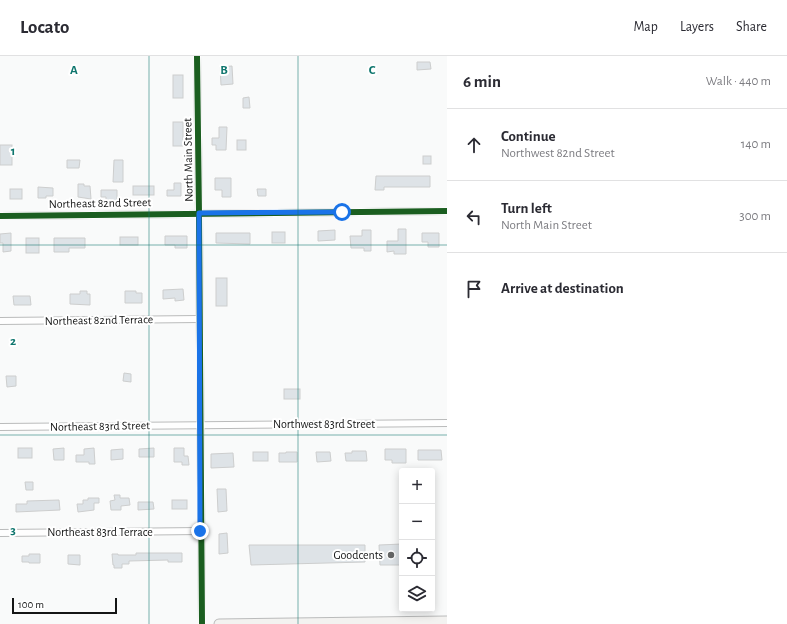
<!DOCTYPE html>
<meta charset="utf-8">
<style>
body{margin:0;font-family:"Alegreya Sans",sans-serif;background:#f2f2f3;color:#2b2b33}
.controls{position:absolute;right:12px;bottom:12px;display:grid;overflow:hidden;border-radius:4px;box-shadow:0 2px 10px #0003}
.controls button{width:36px;height:36px;display:grid;place-items:center;padding:0;border:0;border-bottom:1px solid #e1e1e2;background:#fff;color:#2b2b33;font:20px sans-serif}
.scale{position:absolute;left:12px;bottom:10px;width:105px;box-sizing:border-box;padding-left:4px;border:2px solid #141515;border-top:0;font-size:11px;line-height:14px;white-space:nowrap;color:#141515;-webkit-text-stroke:3px #fff;paint-order:stroke}
.stop{position:absolute;width:12px;height:12px;margin:-9px;border:3px solid #1a73e8;border-radius:50%;background:#fff}
.stop.end{background:#1a73e8;border-color:#fff;box-shadow:0 1px 4px #0008}
.list{margin:0;padding:0;list-style:none}
h2{display:flex;justify-content:space-between;align-items:center;height:52px;margin:0;padding:0 16px;font-size:17px}
h2 small{font-size:13px;font-weight:400;color:#7c7c81}
.list li{display:grid;grid-template-columns:26px 1fr auto;gap:12px;align-items:center;box-sizing:border-box;height:72px;padding:0 16px;border-top:1px solid #e1e1e2}
.list b{display:block;font-size:15px;white-space:nowrap}
.list p{margin:0;font-size:13px;white-space:nowrap;color:#7c7c81}
.list em{font-size:13px;font-style:normal;color:#7c7c81}
.icon{flex:none;width:22px;height:22px;fill:none;stroke:currentColor;stroke-width:2;stroke-linecap:round;stroke-linejoin:round}
.map{position:relative;flex:none;width:447px;height:568px;overflow:hidden}
header{display:flex;align-items:center;gap:24px;box-sizing:border-box;height:56px;padding:0 20px;background:#fff;border-bottom:1px solid #e1e1e2}
header strong{font-size:19px}
nav{display:flex;gap:22px;margin-inline-start:auto;font-size:14px}
main{display:flex}
aside{flex:1;background:#fff}
.map>svg:first-child{display:block}
</style>
<header>
<strong>Locato</strong>
<nav><a>Map</a><a>Layers</a><a>Share</a></nav>
</header>
<main>
<div class="map">
<svg width="447" height="568" viewBox="0 0 447 568">
<rect width="100%" height="100%" fill="#f9fafa"/>
<g fill="#dee3e7" stroke="#cdcece">
<polygon points="417,6 430,6 431,13 417,14"/>
<polygon points="232,10 233,28 221,29 220,11"/>
<rect x="173" y="19" width="10" height="23"/>
<polygon points="249,41 250,52 243,52 243,42"/>
<rect x="173" y="66" width="10" height="24"/>
<polygon points="219,71 227,71 226,94 216,94 216,89 212,89 212,82 219,82"/>
<rect x="237" y="84" width="9" height="10"/>
<rect x="0" y="89" width="12" height="20"/>
<rect x="423" y="100" width="8" height="8"/>
<polygon points="67,104 80,104 79,112 67,112"/>
<polygon points="114,104 123,104 123,126 113,126"/>
<polygon points="376,120 430,120 430,131 384,131 384,134 375,134"/>
<polygon points="215,122 231,122 231,141 222,141 222,134 215,134"/>
<polygon points="174,127 181,127 181,140 167,140 167,134 174,134"/>
<polygon points="78,128 84,128 84,130 90,130 91,143 78,141"/>
<rect x="133" y="130" width="21" height="9"/>
<polygon points="38,131 53,132 53,140 46,140 46,142 38,142"/>
<rect x="10" y="133" width="12" height="10"/>
<polygon points="257,133 266,133 266,140 258,140"/>
<polygon points="101,134 117,134 117,145 106,145 106,141 101,141"/>
<polygon points="398,173 406,173 406,198 394,198 394,195 387,196 387,185 398,185"/>
<polygon points="335,174 335,184 318,185 318,175"/>
<polygon points="362,174 371,174 371,195 364,195 364,192 351,192 350,180 362,180"/>
<rect x="272" y="176" width="13" height="11"/>
<polygon points="11,177 11,195 3,196 3,187 0,187 0,178"/>
<polygon points="216,177 250,177 250,188 216,187"/>
<polygon points="422,177 439,177 439,191 428,191 428,186 422,186"/>
<polygon points="165,180 187,180 187,192 175,192 175,189 165,189"/>
<rect x="120" y="181" width="18" height="8"/>
<rect x="26" y="182" width="13" height="15"/>
<polygon points="54,182 85,182 85,192 69,192 69,196 54,196"/>
<rect x="216" y="222" width="11" height="28"/>
<polygon points="183,233 184,244 175,245 175,242 163,243 163,234"/>
<polygon points="80,235 87,235 87,238 90,238 90,249 70,248 70,238 80,238"/>
<polygon points="125,235 136,235 136,237 142,237 142,247 125,247"/>
<polygon points="13,240 30,240 31,249 14,249"/>
<polygon points="124,317 131,318 131,326 123,325"/>
<polygon points="6,320 16,320 16,330 7,331"/>
<rect x="284" y="333" width="16" height="10"/>
<rect x="18" y="392" width="14" height="10"/>
<polygon points="64,392 64,404 54,404 53,393"/>
<polygon points="94,392 95,408 89,408 89,406 76,406 76,399 84,399 84,393"/>
<polygon points="154,392 154,401 139,401 139,393"/>
<polygon points="174,392 184,392 184,400 188,400 189,409 182,409 182,406 174,406"/>
<polygon points="123,393 123,403 111,404 111,394"/>
<polygon points="385,393 406,393 406,407 392,407 392,404 385,404"/>
<polygon points="418,394 441,394 442,404 418,404"/>
<polygon points="352,395 366,395 367,405 346,405 345,397 352,397"/>
<rect x="253" y="396" width="15" height="9"/>
<polygon points="286,396 297,396 297,406 279,406 279,397 286,397"/>
<polygon points="316,396 330,396 331,405 317,406"/>
<polygon points="233,397 234,411 211,412 211,398"/>
<polygon points="25,426 33,426 33,434 26,434"/>
<polygon points="217,433 226,433 227,455 218,456"/>
<polygon points="114,439 120,439 120,442 129,442 130,449 121,450 121,454 111,454 110,445 115,444"/>
<polygon points="88,442 99,442 99,447 94,447 94,454 78,456 77,448 83,448 83,444 88,444"/>
<polygon points="59,444 60,454 16,456 16,448 27,448 27,445"/>
<rect x="172" y="444" width="15" height="9"/>
<polygon points="138,446 153,446 154,453 138,454"/>
<polygon points="227,477 228,497 219,498 219,478"/>
<polygon points="402,488 402,509 380,509 379,489"/>
<polygon points="249,489 365,489 365,506 251,509"/>
<polygon points="136,497 182,497 182,506 168,506 168,504 129,505 129,508 122,508 122,512 114,512 114,509 113,509 112,498 118,498 118,499 136,499"/>
<polygon points="29,498 40,498 40,507 29,507 29,506 22,506 22,500 29,500"/>
<polygon points="68,499 80,499 80,509 68,508"/>
</g>
<g fill="none" stroke-linecap="round" stroke-linejoin="round">
<g stroke="#babbbb" stroke-width="8">
<g id="minor">
<polyline points="197,0 199,157 202,568"/>
<polyline points="0,160 447,155"/>
<polyline points="0,265 199,263"/>
<polyline points="0,371 447,367"/>
<polyline points="0,477 201,475"/>
</g>
</g>
<g stroke="#babbbb" stroke-width="11">
<polyline id="secondary" points="219,568 447,565"/>
</g>
<use href="#minor" stroke="#fefefe" stroke-width="6"/>
<use href="#secondary" stroke="#f3f2f0" stroke-width="9"/>
<g stroke="#fff" stroke-width="8">
<g id="cycleway">
<polyline points="197,0 199,157 202,568"/>
<polyline points="0,160 447,155"/>
</g>
</g>
<use href="#cycleway" stroke="#1b5e20" stroke-width="6"/>
</g>
<g fill="none" stroke-linecap="round" stroke-linejoin="round">
<polyline stroke="#1a73e8" stroke-width="5" points="200,475 199,157 342,156"/>
</g>
<path fill="none" stroke="#0f766e" stroke-width="1" stroke-opacity="0.55" d="M 149,0 L 149,568M 298,0 L 298,568M 0,189 L 447,189M 0,379 L 447,379"/>
<circle fill="#646565" stroke="#fff" stroke-width="1.5" cx="391" cy="499" r="4"/>
<g text-anchor="middle" stroke-width="4" stroke-linejoin="round" paint-order="stroke">
<g font-size="12" fill="#141515" stroke="#fff">
<text transform="translate(188 104) rotate(-91)" y="4">North Main Street</text>
<text transform="translate(100 147) rotate(-1)" y="4">Northeast 82nd Street</text>
<text transform="translate(99 264) rotate(-1)" y="4">Northeast 82nd Terrace</text>
<text x="324" y="372">Northwest 83rd Street</text>
<text transform="translate(100 370) rotate(-1)" y="4">Northeast 83rd Street</text>
<text x="100" y="480">Northeast 83rd Terrace</text>
</g>
<g font-size="12" fill="#141515" stroke="#fff" text-anchor="end">
<text x="383" y="503">Goodcents</text>
</g>
</g>
<g font-size="13" text-anchor="middle" font-weight="bold" fill="#0f766e" stroke="#fff" stroke-width="4" stroke-linejoin="round" paint-order="stroke">
<text x="74" y="18">A</text>
<text x="224" y="18">B</text>
<text x="372" y="18">C</text>
<text x="13" y="99">1</text>
<text x="13" y="289">2</text>
<text x="13" y="478">3</text>
</g>
</svg>
<div class="controls">
<button>+</button>
<button>−</button>
<button><svg class="icon" aria-label="locate" viewBox="0 0 24 24"><circle cx="12" cy="12" r="6"/><path d="M12 2v4M12 18v4M2 12h4M18 12h4"/></svg></button>
<button><svg class="icon" aria-label="layers" viewBox="0 0 24 24"><path d="M12 4l9 5-9 5-9-5zM3 14l9 5 9-5"/></svg></button>
</div>
<div class="scale">100 m</div>
<div class="stop" style="left:342px;top:156px"></div>
<div class="stop end" style="left:200px;top:475px"></div>
</div>
<aside>
<h2>6 min<small>Walk · 440 m</small></h2>
<ul class="list">
<li><svg class="icon" aria-label="ahead" viewBox="0 0 24 24"><path d="M12 20V5M6 11l6-6 6 6"/></svg><div><b>Continue</b><p>Northwest 82nd Street</p></div><em>140 m</em></li>
<li><svg class="icon" aria-label="left" viewBox="0 0 24 24"><path d="M17 20v-9H6M10 6l-5 5 5 5"/></svg><div><b>Turn left</b><p>North Main Street</p></div><em>300 m</em></li>
<li><svg class="icon" aria-label="arrive" viewBox="0 0 24 24"><path d="M6 21V4h12l-3 4 3 4H6"/></svg><div><b>Arrive at destination</b></div></li>
</ul>
</aside>
</main>
